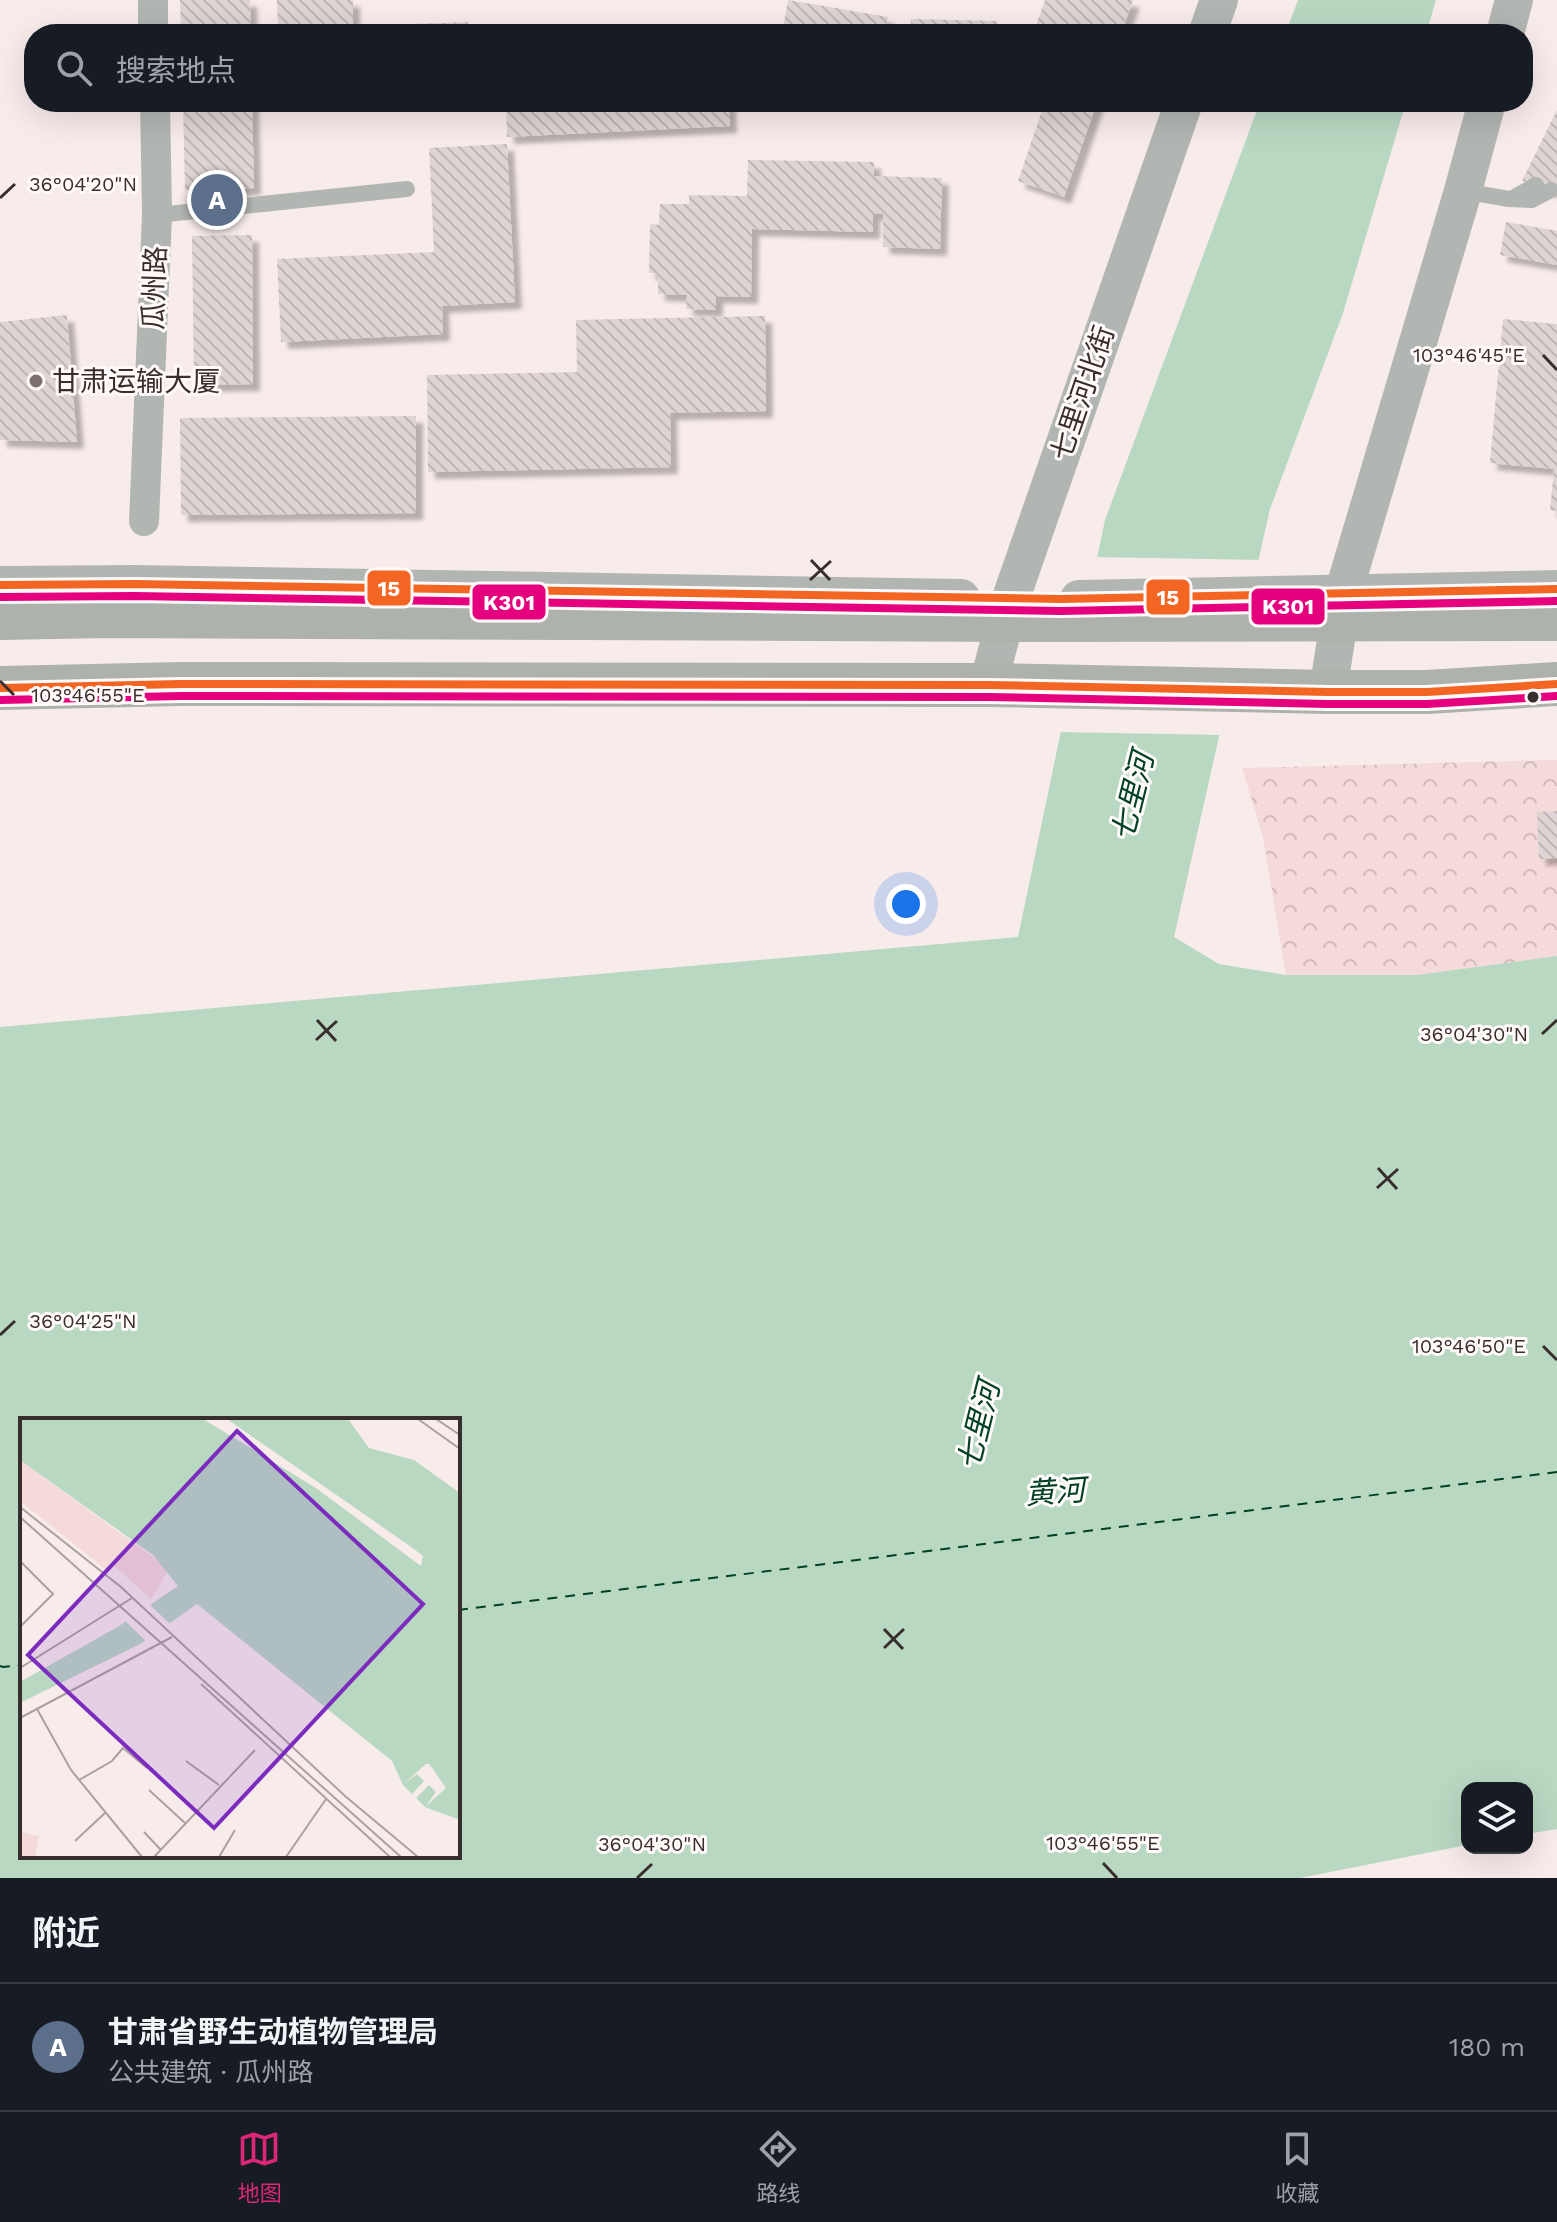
<!DOCTYPE html>
<html lang="zh">
<meta charset="utf-8">
<style>
body{margin:0;font-family:"Work Sans","Noto Sans SC",sans-serif;background:#20242c;color:#f1f3f6}
.controls{position:absolute;right:24px;bottom:24px;display:grid;overflow:hidden;border-radius:16px;box-shadow:0 8px 32px #0002}
.controls button{width:72px;height:72px;display:grid;place-items:center;padding:0;border:0;border-bottom:2px solid #363941;background:#171b24;color:#f1f3f6;font:40px sans-serif}
.you{position:absolute;left:906px;top:904px;width:28px;height:28px;margin:-20px;border:6px solid #fff;border-radius:50%;background:#1a73e8;box-shadow:0 0 0 12px #1a73e833}
.badge{display:grid;place-items:center;width:52px;height:52px;border-radius:50%;background:#db2777;color:#fff;font-size:26px;font-weight:700}
.pin{position:absolute;translate:-50% -50%;border:4px solid #fff;box-shadow:0 2px 8px #0006}
.list{margin:0;padding:0;list-style:none}
h2{display:flex;justify-content:space-between;align-items:center;height:104px;margin:0;padding:0 32px;font-size:34px}
h2 small{font-size:26px;font-weight:400;color:#9ea1a6}
.list li{display:grid;grid-template-columns:52px 1fr auto;gap:24px;align-items:center;box-sizing:border-box;height:128px;padding:0 32px;border-top:2px solid #363941}
.list b{display:block;font-size:30px;white-space:nowrap}
.list p{margin:0;font-size:26px;white-space:nowrap;color:#9ea1a6}
.list em{font-size:26px;font-style:normal;color:#9ea1a6}
.icon{flex:none;width:44px;height:44px;fill:none;stroke:currentColor;stroke-width:2;stroke-linecap:round;stroke-linejoin:round}
.map{position:relative;flex:none;width:1557px;height:1878px;overflow:hidden}
.search{position:absolute;background:#171b24;box-shadow:0 8px 32px #0002;left:24px;right:24px;top:24px;height:88px;display:flex;align-items:center;gap:20px;box-sizing:border-box;padding:0 28px;border-radius:32px;color:#9ea1a6;font-size:30px}
.sheet{height:232px;background:#171b24}
nav{display:flex;justify-content:space-around;align-items:center;box-sizing:border-box;height:112px;border-top:2px solid #363941;background:#171b24;font-size:22px;color:#9ea1a6}
nav a{display:grid;justify-items:center;gap:4px}
nav .on{color:#db2777}
.map>svg:first-child{display:block}
</style>
<div class="map">
<svg width="1557" height="1878" viewBox="0 0 1557 1878">
<defs>
<pattern id="park-crowns" width="20" height="18" patternUnits="userSpaceOnUse" patternTransform="scale(2)"><rect width="20" height="18" fill="#f4dad8"/><path d="M2 6a3 3 0 1 1 6 0M12 15a3 3 0 1 1 6 0" fill="none" stroke="#d2bbba"/></pattern>
<pattern id="building-back-hatch" width="6" height="6" patternUnits="userSpaceOnUse" patternTransform="scale(2)"><rect width="6" height="6" fill="#ded4d3"/><path d="M-1 5l2 2M0 0l6 6M5-1l2 2" fill="none" stroke="#bfb6b5"/></pattern>
<filter id="shadow"><feDropShadow dx="7" dy="7" stdDeviation="2" flood-color="#0004"/></filter>
</defs>
<rect width="100%" height="100%" fill="#f8eceb"/>
<polygon fill="url(#park-crowns)" points="1557,760 1557,956 1417,975 1286,975 1263,837 1242,768"/>
<g fill="#b9d8c2" fill-rule="evenodd">
<polygon points="1298,0 1436,0 1426,34 1285,34"/>
<path d="M 1260,102 L 1406,102 L 1343,313 L 1270,509 L 1174,937 L 1219,964 L 1286,975 L 1417,975 L 1557,956 L 1557,1829 L 1527,1834 L 1527,1788 L 1467,1788 L 1467,1845 L 1300,1878 L 0,1878 L 0,1027 L 1018,937 L 1105,520 ZM 22,1420 L 458,1420 L 458,1856 L 22,1856 Z"/>
</g>
<polygon fill="#f8eceb" points="1093,557 1263,560 1223,735 1056,732"/>
<g fill="none" stroke-linecap="round" stroke-linejoin="round">
<g stroke="#004023" stroke-width="2" stroke-dasharray="10 8" stroke-linecap="butt">
<polyline points="458,1610 1557,1472"/>
<polyline points="0,1666 3,1667 22,1665"/>
</g>
</g>
<g fill="url(#building-back-hatch)" filter="url(#shadow)">
<polygon points="180,0 250,0 251,34 181,34"/>
<polygon points="277,0 353,0 353,26 468,22 468,34 278,34"/>
<polygon points="788,0 888,17 885,34 782,34"/>
<polygon points="1045,0 1133,0 1121,34 1033,34"/>
<polygon points="911,19 997,21 997,34 910,34"/>
<polygon points="183,102 252,102 254,188 185,190"/>
<polygon points="506,102 729,102 730,126 507,137"/>
<polygon points="1045,102 1097,102 1064,197 1018,181"/>
<polygon points="1557,110 1557,193 1522,181"/>
<polygon points="507,144 515,302 442,306 443,334 281,342 277,259 434,252 429,148"/>
<polygon points="748,160 874,162 874,176 942,178 940,249 883,247 883,214 873,213 873,232 752,229 751,297 716,296 716,310 686,309 687,295 658,294 658,273 649,273 650,224 659,225 660,204 689,204 689,195 747,196"/>
<polygon points="1506,222 1557,231 1557,265 1500,255"/>
<polygon points="252,235 253,384 194,385 192,236"/>
<polygon points="67,315 77,442 0,440 0,322"/>
<polygon points="765,316 766,411 670,413 671,467 428,472 427,375 577,372 576,320"/>
<polygon points="1503,319 1557,324 1557,511 1550,510 1554,469 1490,463"/>
<polygon points="416,416 416,513 181,515 180,418"/>
<polygon points="1557,811 1557,858 1539,859 1537,812"/>
</g>
<g fill="none" stroke-linecap="round" stroke-linejoin="round">
<g stroke="#b2b6b2" stroke-width="16">
<polyline points="1463,191 1509,199 1532,200 1551,190"/>
<polyline points="1511,199 1536,185"/>
<polyline points="157,215 407,189"/>
</g>
<g stroke="#b2b6b2" stroke-width="30">
<polyline points="153,0 153,34"/>
<polyline points="144,521 157,215 155,102"/>
</g>
<g stroke="#b2b6b2" stroke-width="38">
<polyline points="1207,34 1219,0"/>
<polyline points="1505,34 1514,0"/>
<polyline points="0,585 134,584 961,598"/>
<polyline points="1079,599 1557,589"/>
<polyline points="988,685 1011,598 1184,102"/>
<polyline points="1328,692 1343,594 1463,191 1487,102"/>
</g>
<polyline stroke="#aeb2ac" stroke-width="44" points="0,688 181,684 988,685 1328,692 1427,692 1557,684"/>
<polyline stroke="#aeb2ac" stroke-width="44" points="0,618 107,616 1040,620 1557,619"/>
<g stroke="#fff9f9" stroke-width="14">
<g id="bus-1">
<polyline points="0,585 134,584 1061,599 1557,589"/>
<polyline points="0,688 181,684 988,685 1328,692 1427,692 1557,684"/>
</g>
</g>
<g stroke="#fff9f9" stroke-width="14">
<g id="bus-2">
<polyline points="0,597 134,596 1061,611 1557,601"/>
<polyline points="0,700 181,696 988,697 1328,704 1427,704 1557,696"/>
</g>
</g>
<use href="#bus-1" stroke="#f26522" stroke-width="8"/>
<use href="#bus-2" stroke="#e5007d" stroke-width="8"/>
</g>
<path fill="none" stroke="#392e2e" stroke-width="3" d="M 0,198 L 15,184M 1543,355 L 1557,370M 811,560 L 830,580M 810,580 L 831,561M 0,681 L 14,695M 317,1020 L 336,1041M 1542,1034 L 1557,1020M 316,1040 L 337,1021M 1378,1168 L 1397,1189M 1377,1188 L 1398,1169M 0,1335 L 15,1321M 1543,1346 L 1557,1360M 884,1629 L 903,1649M 884,1648 L 904,1629M 1103,1863 L 1117,1878M 637,1878 L 652,1864"/>
<circle fill="#7c7070" stroke="#fff9f9" stroke-width="3" cx="36" cy="381" r="8"/>
<circle fill="#392e2e" stroke="#fff9f9" stroke-width="3" cx="1533" cy="697" r="7"/>
<g text-anchor="middle" stroke-width="6" stroke-linejoin="round" paint-order="stroke">
<g font-size="28" fill="#392e2e" stroke="#fff9f9">
<text transform="translate(154 288) rotate(-88)" y="10">瓜州路</text>
<text transform="translate(1082 393) rotate(-71)" y="10">七里河北街</text>
</g>
<g font-size="28" fill="#392e2e" stroke="#fff9f9" text-anchor="start">
<text x="52" y="391">甘肃运输大厦</text>
</g>
<g font-size="30" font-style="italic" fill="#004023" stroke="#fff9f9">
<text transform="translate(1133 797) rotate(-76)" y="10">七里河</text>
<text transform="translate(979 1426) rotate(-76)" y="10">七里河</text>
<text transform="translate(1055 1492) rotate(-4)" y="10">黄河</text>
</g>
</g>
<g transform="translate(20 1418)">
<rect width="440" height="440" fill="#f8eceb"/>
<path d="M 0,414 L 19,418 L 15,439 L 0,439 Z" fill="#f4dad8"/>
<path d="M 0,42 L 149,151 L 131,181 L 91,145 L 85,151 L 0,83 Z" fill="#f4dad8"/>
<path d="M 0,1 L 183,1 L 296,70 L 401,148 L 403,138 L 387,126 L 207,1 L 328,1 L 349,30 L 394,42 L 440,75 L 440,402 L 405,389 L 383,367 L 372,343 L 177,186 L 120,226 L 0,285 L 0,264 L 99,208 L 158,168 L 133,137 L 0,42 Z" fill="#b9d8c2"/>
<path d="M 127,184 L 152,208 L 128,225 L 103,201 ZM 408,344 L 426,370 L 405,389 L 416,374 L 409,367 L 396,380 L 392,376 L 404,363 L 397,356 L 383,367 Z" fill="#f8eceb"/>
<path fill="none" stroke="#b9d8c2" stroke-width="4" d="M 87,1 L 379,211 L 409,301 L 408,344 L 440,343"/>
<path fill="none" stroke="#aca09f" stroke-width="2" d="M 398,1 L 440,31M 416,1 L 440,17M 0,89 L 101,169 L 325,378 L 398,439M 0,99 L 381,439M 0,143 L 33,176 L 0,209M 0,250 L 112,180M 181,266 L 370,439M 17,291 L 51,352 L 122,439M 0,300 L 152,219M 166,343 L 199,367M 59,362 L 92,343 L 103,330 L 127,350M 129,372 L 165,405M 124,414 L 141,432M 55,423 L 86,394M 134,439 L 235,332M 199,439 L 215,412M 266,439 L 306,381"/>
<path fill="#7b2cbf" fill-opacity="0.15" stroke="#7b2cbf" stroke-width="4" d="M 217,13 L 403,186 L 194,410 L 8,237 Z"/>
<rect width="440" height="440" fill="none" stroke="#392e2e" stroke-width="4"/>
</g>
<g font-size="20" text-anchor="middle" fill="#392e2e" stroke="#fff9f9" stroke-width="6" stroke-linejoin="round" paint-order="stroke">
<text x="83" y="191">36°04'20"N</text>
<text x="1469" y="362">103°46'45"E</text>
<text x="88" y="702">103°46'55"E</text>
<text x="1474" y="1041">36°04'30"N</text>
<text x="83" y="1328">36°04'25"N</text>
<text x="1469" y="1353">103°46'50"E</text>
<text x="1103" y="1850">103°46'55"E</text>
<text x="652" y="1851">36°04'30"N</text>
</g>
<g stroke="#fff9f9" stroke-width="3">
<rect x="366" y="569" width="46" height="38" rx="8" fill="#f26522"/>
<rect x="1145" y="578" width="46" height="38" rx="8" fill="#f26522"/>
<rect x="471" y="583" width="76" height="38" rx="8" fill="#e5007d"/>
<rect x="1250" y="587" width="76" height="39" rx="8" fill="#e5007d"/>
</g>
<g font-size="22" text-anchor="middle" font-weight="bold" fill="#fff">
<text x="389" y="596">15</text>
<text x="1168" y="605">15</text>
<text x="509" y="610">K301</text>
<text x="1288" y="614">K301</text>
</g>
</svg>
<div class="controls">
<button><svg class="icon" aria-label="layers" viewBox="0 0 24 24"><path d="M12 4l9 5-9 5-9-5zM3 14l9 5 9-5"/></svg></button>
</div>
<div class="you"></div>
<div class="pin badge" style="left:217px;top:200px;background:#5c6f8a">A</div>
<div class="search"><svg class="icon" aria-label="search" viewBox="0 0 24 24"><circle cx="10" cy="10" r="6"/><path d="M15 15l6 6"/></svg>搜索地点</div>
</div>
<section class="sheet">
<h2>附近<small></small></h2>
<ul class="list">
<li><span class="badge" style="background:#5c6f8a">A</span><div><b>甘肃省野生动植物管理局</b><p>公共建筑 · 瓜州路</p></div><em>180 m</em></li>
</ul>
</section>
<nav>
<a class="on"><svg class="icon" aria-label="map" viewBox="0 0 24 24"><path d="M3 6l6-2 6 2 6-2v14l-6 2-6-2-6 2zM9 4v14M15 6v14"/></svg>地图</a>
<a><svg class="icon" aria-label="directions" viewBox="0 0 24 24"><path d="M12 3l9 9-9 9-9-9zM9 14v-3h6M13 9l2 2-2 2"/></svg>路线</a>
<a><svg class="icon" aria-label="saved" viewBox="0 0 24 24"><path d="M7 4h10v16l-5-4-5 4z"/></svg>收藏</a>
</nav>
